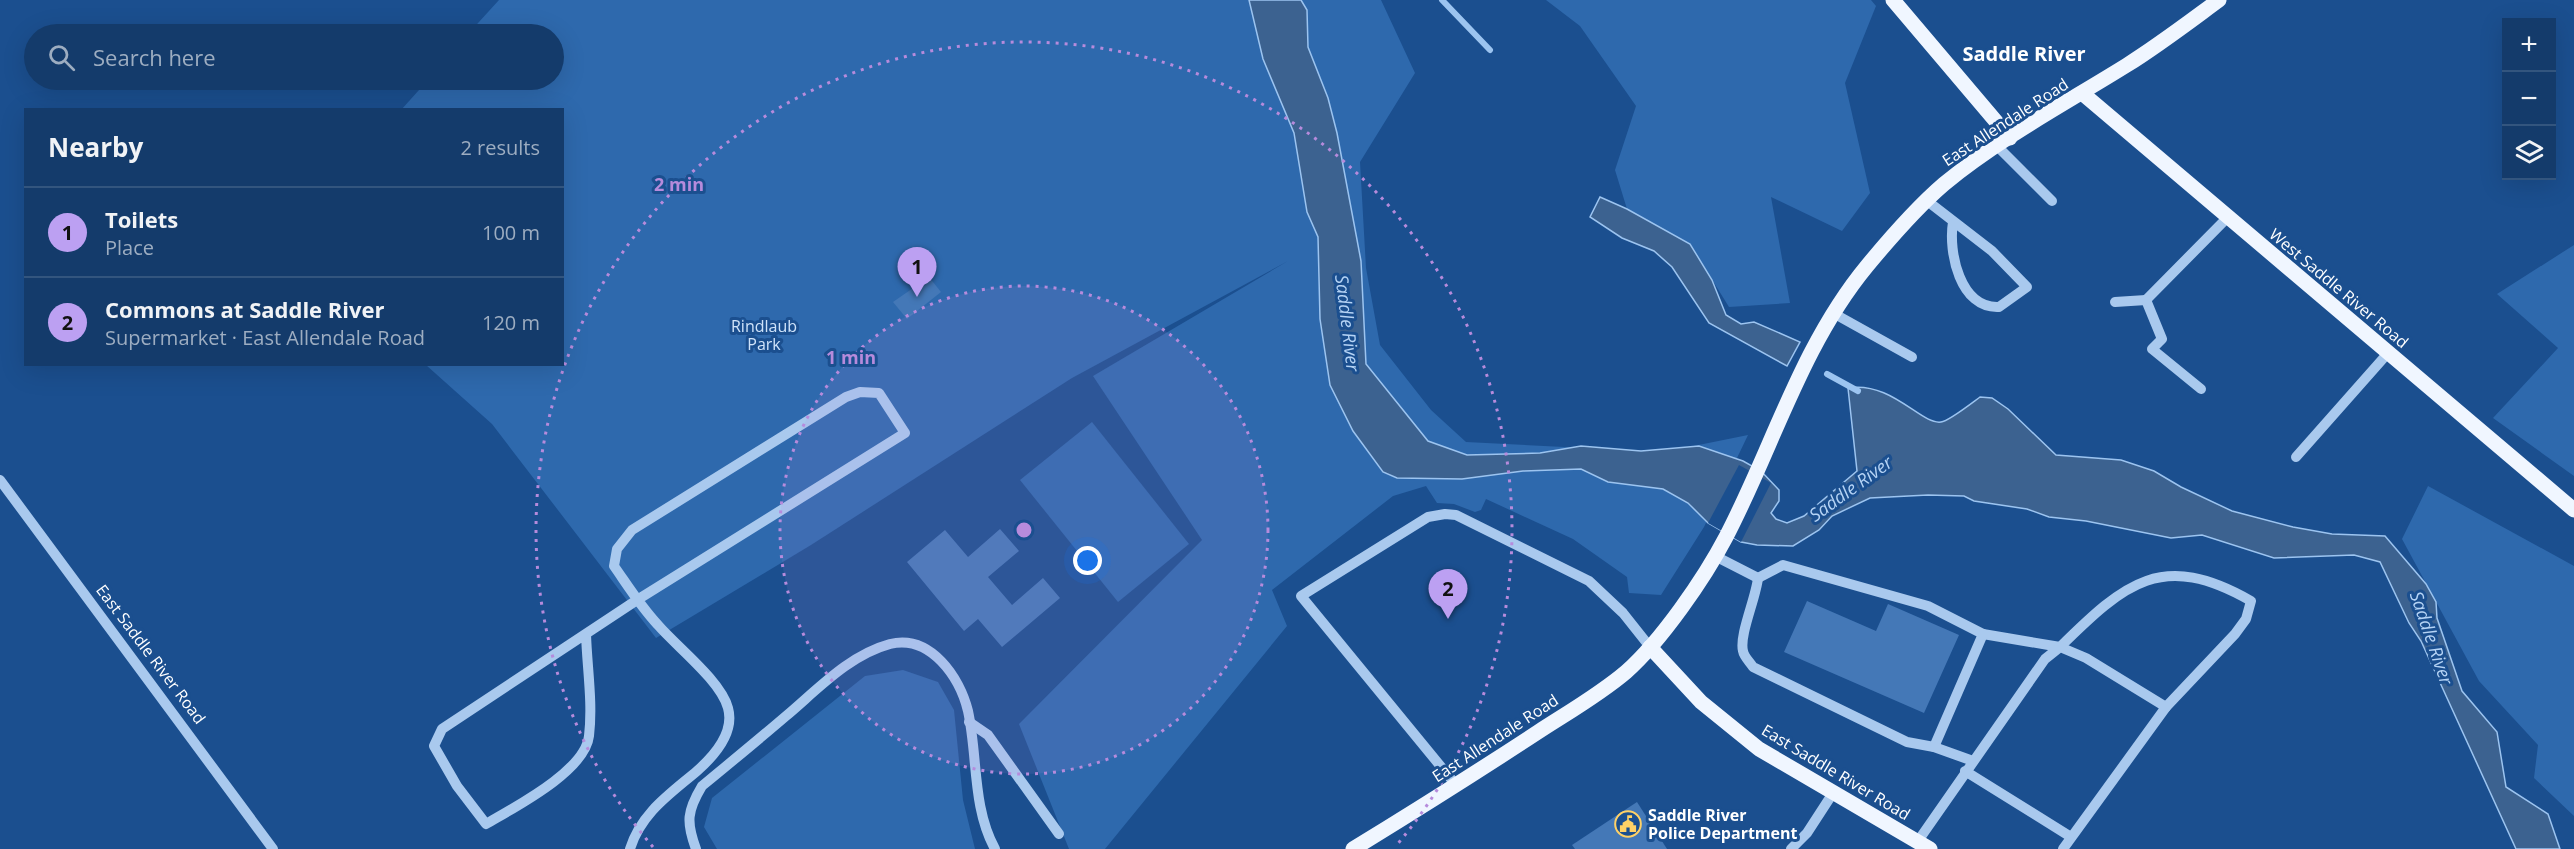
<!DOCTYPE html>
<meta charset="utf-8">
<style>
body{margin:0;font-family:"Open Sans",sans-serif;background:#214673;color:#f1f3f6}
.controls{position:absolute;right:18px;top:18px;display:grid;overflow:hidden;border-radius:0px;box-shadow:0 6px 24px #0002}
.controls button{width:54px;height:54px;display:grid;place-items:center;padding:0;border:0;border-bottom:2px solid #33557e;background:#143b6b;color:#f1f3f6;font:30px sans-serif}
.you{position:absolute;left:1088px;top:561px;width:21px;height:21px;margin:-15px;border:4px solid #fff;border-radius:50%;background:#1a73e8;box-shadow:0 0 0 9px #1a73e833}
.badge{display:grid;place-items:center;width:39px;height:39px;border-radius:50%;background:#bca0f2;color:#111;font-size:20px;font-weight:700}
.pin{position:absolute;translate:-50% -50px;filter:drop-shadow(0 2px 3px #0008)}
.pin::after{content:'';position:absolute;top:32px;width:21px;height:18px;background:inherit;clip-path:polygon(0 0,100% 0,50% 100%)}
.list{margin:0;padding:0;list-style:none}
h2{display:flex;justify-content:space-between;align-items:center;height:78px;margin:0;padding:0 24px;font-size:26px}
h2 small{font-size:20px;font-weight:400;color:#9dadc1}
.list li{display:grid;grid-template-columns:39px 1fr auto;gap:18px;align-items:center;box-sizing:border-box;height:90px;padding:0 24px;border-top:2px solid #33557e}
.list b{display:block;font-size:22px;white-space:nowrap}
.list p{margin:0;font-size:20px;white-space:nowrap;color:#9dadc1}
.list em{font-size:20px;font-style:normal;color:#9dadc1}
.icon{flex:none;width:33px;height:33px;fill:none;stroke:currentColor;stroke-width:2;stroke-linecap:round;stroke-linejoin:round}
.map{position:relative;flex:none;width:2574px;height:849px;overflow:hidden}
.search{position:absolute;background:#143b6b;box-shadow:0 6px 24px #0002;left:24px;top:24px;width:540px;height:66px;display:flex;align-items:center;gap:15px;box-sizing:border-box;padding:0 21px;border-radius:33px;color:#9dadc1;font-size:22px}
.panel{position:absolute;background:#143b6b;box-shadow:0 6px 24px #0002;left:24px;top:108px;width:540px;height:258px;border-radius:0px}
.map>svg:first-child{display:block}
</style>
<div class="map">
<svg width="2574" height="849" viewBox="0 0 2574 849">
<rect width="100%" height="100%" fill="#1b4f8f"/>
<g fill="#2e69ad">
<polygon points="499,0 1381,0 1415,73 1360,162 1366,268 1380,345 1431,410 1466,442 1664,452 1748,435 1704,527 1661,595 1629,593 1627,577 1573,539 1486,499 1481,510 1475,512 1454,504 1437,503 1426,486 1393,496 1272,590 1287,626 1105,849 1069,849 1019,724 1202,540 1093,376 1288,261 1072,378 811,545 656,638 492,424 426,365 562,364 562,110 401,110 428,80 554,80 554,34 468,34"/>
<polygon points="1546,0 1871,0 1876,6 1845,83 1870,193 1842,231 1771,197 1790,303 1729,307 1690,244 1627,209 1615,170 1636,106 1580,26"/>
<polygon points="2574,245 2574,476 2493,418 2558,348 2497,294"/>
<polygon points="1092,422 1189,544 1118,602 1020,480"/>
<polygon points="2428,486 2574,566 2574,816 2534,778 2538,745 2479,681 2402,539"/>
<polygon points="903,670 938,682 954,710 963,800 975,849 717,849 704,827 712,798 865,676"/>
</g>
<g fill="#3c6290" stroke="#9cc4f0" stroke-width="1.5">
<path d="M 1249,0 L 1301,0 L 1307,10 L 1308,47 L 1328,98 L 1337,133 L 1361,261 L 1366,364 L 1428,441 L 1467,455 L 1540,453 L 1581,446 L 1641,451 L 1699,446 L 1743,461 L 1761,471 L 1779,490 L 1779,501 L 1771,513 L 1776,519 L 1787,523 L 1804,516 L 1857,471 L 1848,388 C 1892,381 1921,425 1941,422 C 1949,421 1973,402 1980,397 L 1992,398 L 2008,409 L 2056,455 L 2121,460 L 2154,471 L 2181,487 L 2232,511 L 2293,527 L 2332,534 L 2385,536 L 2426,584 L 2436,602 L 2437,618 L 2462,691 L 2497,732 L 2506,787 L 2548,814 L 2560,849 L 2516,849 L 2421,641 L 2409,623 L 2380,562 L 2354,555 L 2274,558 L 2202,535 L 2171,538 L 2086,521 L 2049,517 L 2027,509 L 1974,501 L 1964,496 L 1928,495 L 1870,498 L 1832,516 L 1819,530 L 1793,546 L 1757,545 L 1741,542 L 1708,523 L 1688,503 L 1663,489 L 1608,482 L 1581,469 L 1523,471 L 1462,479 L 1397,478 L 1383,472 L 1353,431 L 1330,385 L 1320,319 L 1318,237 L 1307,212 L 1294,133 L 1263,59 Z"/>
<polygon points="1600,197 1627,209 1690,244 1712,280 1726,315 1741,324 1754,322 1800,342 1787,366 1709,323 1672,267 1654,251 1622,238 1590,217"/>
</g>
<polygon fill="#1b4f8f" points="1739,465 1771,483 1741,542 1708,523"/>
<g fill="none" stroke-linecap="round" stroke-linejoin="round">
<g stroke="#9cc4f0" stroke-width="6">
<polyline points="1442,0 1490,50"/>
<polyline points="1827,374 1858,391"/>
</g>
</g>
<g fill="#4478b7">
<polygon points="929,277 941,292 907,319 893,302"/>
<polygon points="1000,529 1019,551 988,577 1012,605 1043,578 1060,598 1002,647 978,619 964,631 907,562 945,530 968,557"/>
<polygon points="1807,601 1876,631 1888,604 1959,635 1924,713 1784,652"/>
<polygon points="1637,802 1667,849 1575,849 1572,845"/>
</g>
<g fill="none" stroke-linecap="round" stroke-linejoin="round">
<g stroke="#a9c9ee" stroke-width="10">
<polyline points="1997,146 2052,201"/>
<path d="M 1926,200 L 1992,251 L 2027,287 L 1999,307 C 1960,309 1948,252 1953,222"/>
<polyline points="2146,300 2228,217"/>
<polyline points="2115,302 2146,300 2162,339 2152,349 2201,389"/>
<polyline points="1833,313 1912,357"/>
<polyline points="2296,457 2388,353"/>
<polyline points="0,480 273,849"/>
<polyline points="1715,556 1758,578"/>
<polyline points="1758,578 1783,565 1928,606 1983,634 1934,747"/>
<path d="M 1758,578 C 1756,598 1739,635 1743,651 C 1744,657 1750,662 1753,667 L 1907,742 L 1934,747 L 1973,761"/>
<path d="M 586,634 C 587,667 593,703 589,736 C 585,771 515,807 486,824 L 457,786 L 434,746 L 442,729 L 637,600 L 905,433 L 879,393 L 860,392 L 846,397 L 632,530 L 617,549 L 614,566 C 628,586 641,607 658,625 C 677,647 721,681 728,708 C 735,733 714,756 697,771 C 670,794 641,813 630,849"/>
<path d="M 1983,634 L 2060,647 C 2125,583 2162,550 2251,601 L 2246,619 L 2235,634 L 2166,707"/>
<polyline points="969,722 988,735 1059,834"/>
<polyline points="1965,771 2071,837"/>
<polyline points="1456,785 1301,596 1428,517 1445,514 1456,515 1589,581 1623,613 1650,647"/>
<polyline points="1918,841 2045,659 2060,647 2086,658 2166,707 2063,849"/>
<path d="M 696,849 C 686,822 687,811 702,786 C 730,763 758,740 786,716 C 817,690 849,655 890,644 C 931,634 960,678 968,711 C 978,757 972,807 995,849"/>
<polyline points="1791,849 1807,833 1833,793"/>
</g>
<g stroke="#f0f6ff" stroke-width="15">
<polyline points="1893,0 2010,138"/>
<polyline points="2082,93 2574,510"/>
<polyline points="1650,647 1701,702 1759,749 1930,849"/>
<path d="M 1353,849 C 1415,811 1477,772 1538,732 C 1567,713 1599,695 1626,672 C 1661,641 1704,579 1726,537 C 1773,447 1801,346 1867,266 C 1891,237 1916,208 1944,184 C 2000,138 2066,103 2127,65 C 2159,45 2189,22 2219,0"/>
</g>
</g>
<circle cx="1024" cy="530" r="244" fill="#b68bdc" fill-opacity=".12"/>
<g fill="none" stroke="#b68bdc" stroke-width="3" stroke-dasharray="3 6">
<circle cx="1024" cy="530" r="244"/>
<path d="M653 847A488 488 0 1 1 1395 847"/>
</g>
<defs>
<g id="civic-ring" transform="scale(1.35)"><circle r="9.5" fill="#1b4f8f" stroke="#ffd166" stroke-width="1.5"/><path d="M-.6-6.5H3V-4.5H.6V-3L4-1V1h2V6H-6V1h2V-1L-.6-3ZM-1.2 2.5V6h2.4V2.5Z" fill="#ffd166"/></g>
</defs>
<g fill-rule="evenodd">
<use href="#civic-ring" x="1628" y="824"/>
</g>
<g text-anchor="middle" stroke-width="6" stroke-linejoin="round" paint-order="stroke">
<g font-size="16" fill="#fff" stroke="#1b4f8f">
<text transform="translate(2005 122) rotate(-33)" y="6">East Allendale Road</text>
<text transform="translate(2339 288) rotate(40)" y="6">West Saddle River Road</text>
<text transform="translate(151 654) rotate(53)" y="6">East Saddle River Road</text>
<text transform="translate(1495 738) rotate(-33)" y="6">East Allendale Road</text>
<text transform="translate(1836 772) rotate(31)" y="6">East Saddle River Road</text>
</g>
<g font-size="16" fill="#cfe3fa" stroke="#1b4f8f">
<text x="764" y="332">Rindlaub<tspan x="764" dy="18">Park</tspan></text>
</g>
<g font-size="16" font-weight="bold" fill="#fff" stroke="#1b4f8f" text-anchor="start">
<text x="1648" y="821">Saddle River<tspan x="1648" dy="18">Police Department</tspan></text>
</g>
<g font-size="18" font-style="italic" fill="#b5d3f5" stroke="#1b4f8f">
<text transform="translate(1347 323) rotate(83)" y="6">Saddle River</text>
<text transform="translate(1851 489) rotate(-36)" y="6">Saddle River</text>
<text transform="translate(2431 638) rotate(71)" y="6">Saddle River</text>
</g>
<g font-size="20" font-weight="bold" fill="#fff" stroke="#1b4f8f">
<text x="2024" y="61">Saddle River</text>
</g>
</g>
<circle cx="1024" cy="530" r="9" fill="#b68bdc" stroke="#1b4f8f" stroke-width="3"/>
<g font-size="18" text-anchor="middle" font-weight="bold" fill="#b68bdc" stroke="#1b4f8f" stroke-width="6" stroke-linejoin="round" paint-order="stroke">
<text x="679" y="191">2 min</text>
<text x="851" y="364">1 min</text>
</g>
</svg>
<div class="controls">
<button>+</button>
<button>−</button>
<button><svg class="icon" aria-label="layers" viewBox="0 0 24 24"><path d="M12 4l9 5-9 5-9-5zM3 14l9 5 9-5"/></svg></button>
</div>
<div class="you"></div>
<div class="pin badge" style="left:917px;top:297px">1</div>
<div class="pin badge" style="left:1448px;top:619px">2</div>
<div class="search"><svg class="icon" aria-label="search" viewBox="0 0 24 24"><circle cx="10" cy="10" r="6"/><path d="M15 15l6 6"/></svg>Search here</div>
<section class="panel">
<h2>Nearby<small>2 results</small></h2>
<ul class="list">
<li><span class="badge">1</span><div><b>Toilets</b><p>Place</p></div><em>100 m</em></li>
<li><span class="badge">2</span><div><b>Commons at Saddle River</b><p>Supermarket · East Allendale Road</p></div><em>120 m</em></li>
</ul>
</section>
</div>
